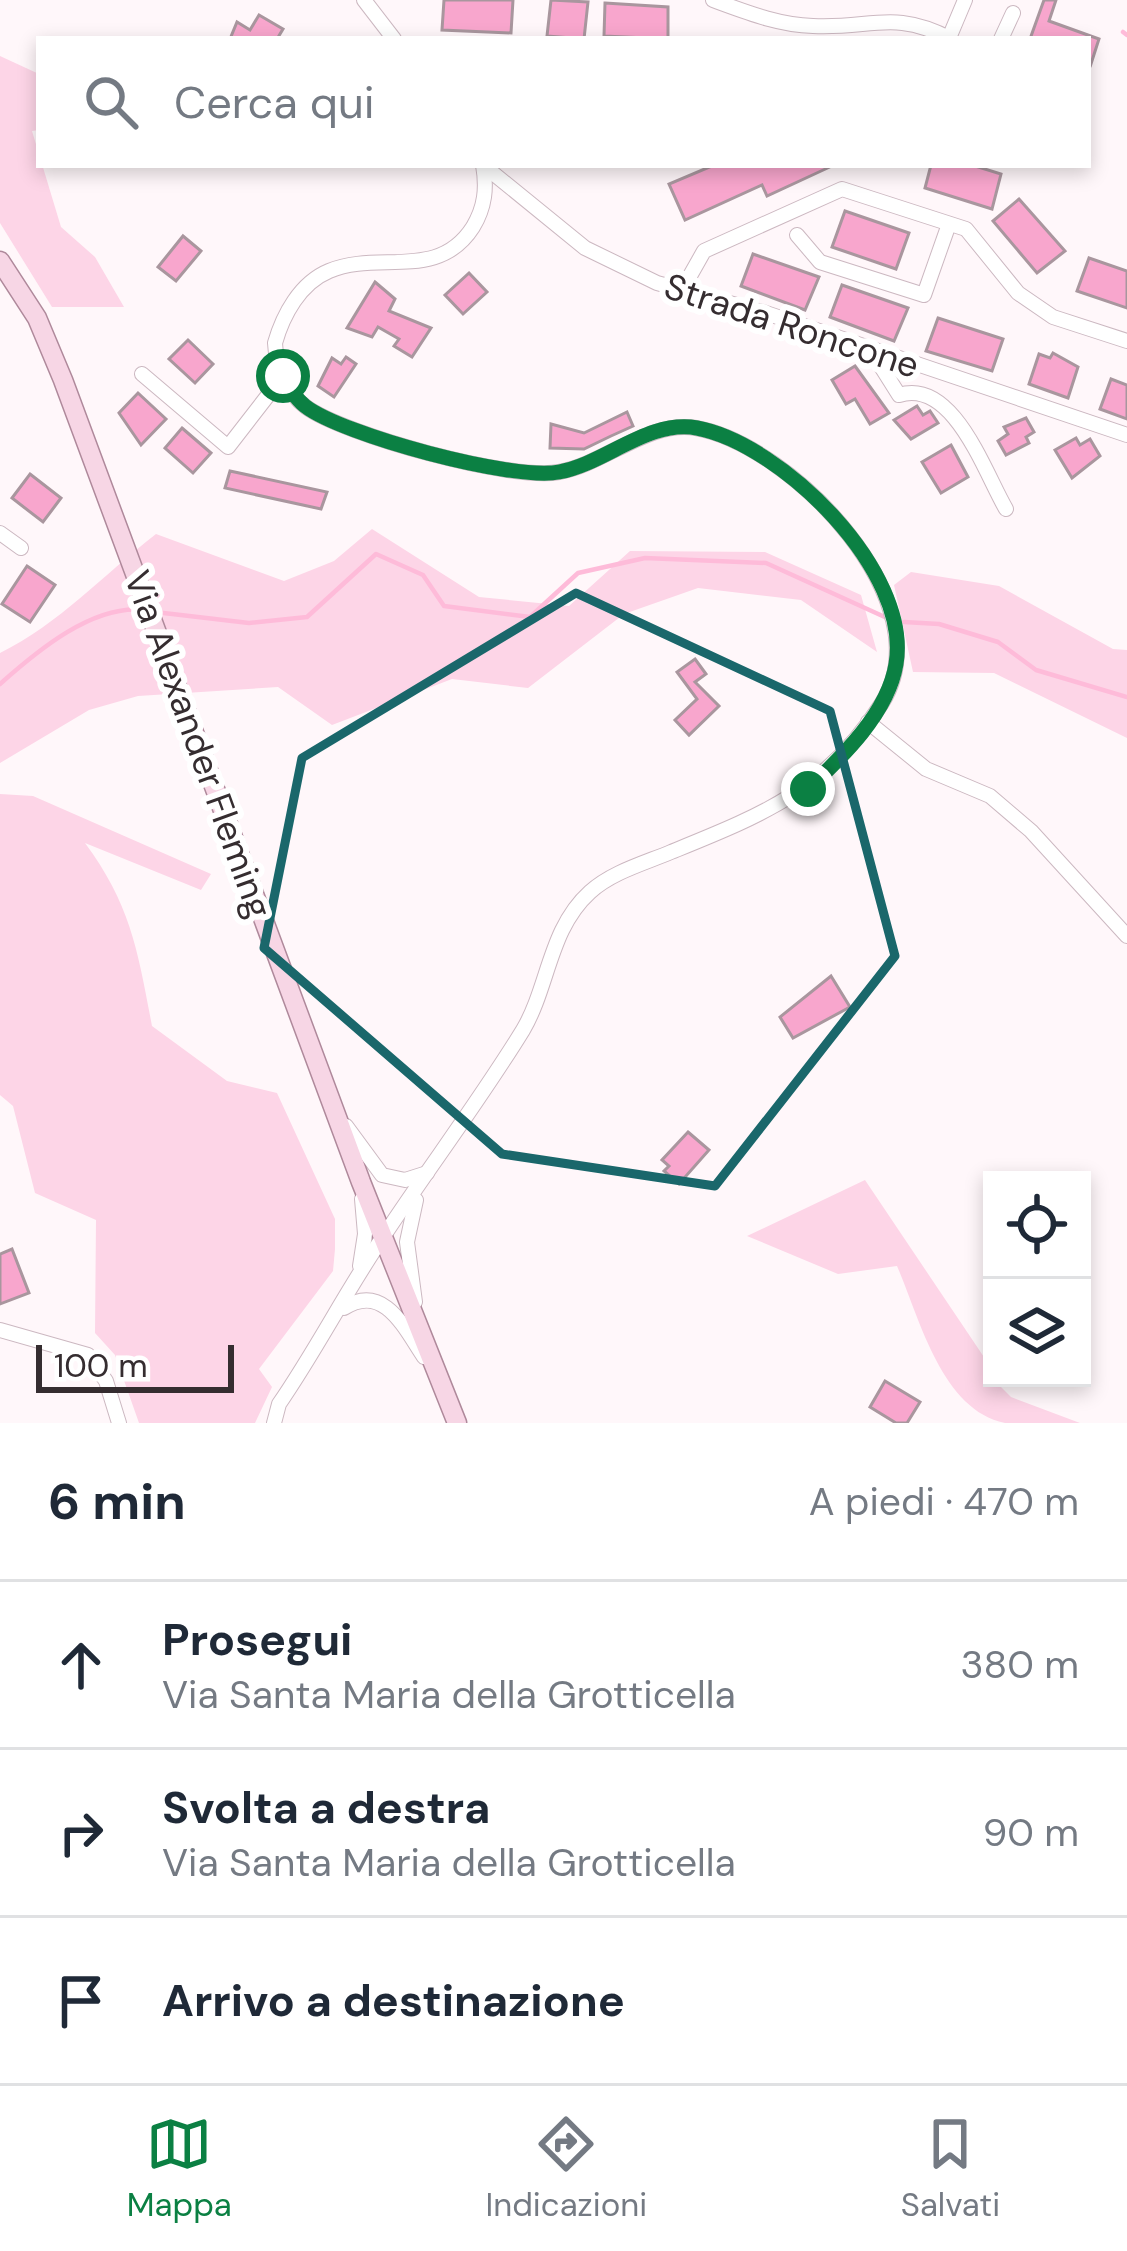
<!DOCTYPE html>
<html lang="it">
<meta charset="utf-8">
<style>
body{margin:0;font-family:"DM Sans",sans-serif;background:#f2f2f3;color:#1f2937}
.controls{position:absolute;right:36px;bottom:36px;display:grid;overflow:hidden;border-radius:0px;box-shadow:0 6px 18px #0003}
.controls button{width:108px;height:108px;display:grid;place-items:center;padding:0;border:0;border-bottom:3px solid #e0e1e3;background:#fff;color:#1f2937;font:60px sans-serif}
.scale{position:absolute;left:36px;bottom:30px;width:198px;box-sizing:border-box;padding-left:12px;border:6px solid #352d30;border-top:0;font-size:33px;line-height:42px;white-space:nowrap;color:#352d30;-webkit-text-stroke:9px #fff;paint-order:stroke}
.stop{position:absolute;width:36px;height:36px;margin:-27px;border:9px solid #0b8043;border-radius:50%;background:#fff}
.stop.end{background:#0b8043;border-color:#fff;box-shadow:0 3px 12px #0008}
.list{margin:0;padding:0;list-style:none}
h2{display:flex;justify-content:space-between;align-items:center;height:156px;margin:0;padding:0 48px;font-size:51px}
h2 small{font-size:39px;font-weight:400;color:#747a83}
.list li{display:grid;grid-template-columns:78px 1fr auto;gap:36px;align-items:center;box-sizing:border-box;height:168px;padding:0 48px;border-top:3px solid #e0e1e3}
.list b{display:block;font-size:45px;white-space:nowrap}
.list p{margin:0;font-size:39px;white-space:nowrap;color:#747a83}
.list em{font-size:39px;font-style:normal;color:#747a83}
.icon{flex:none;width:66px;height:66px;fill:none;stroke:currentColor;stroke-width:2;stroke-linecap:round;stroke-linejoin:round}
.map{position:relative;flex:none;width:1127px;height:1423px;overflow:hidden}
.search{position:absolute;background:#fff;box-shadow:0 6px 18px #0003;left:36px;right:36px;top:36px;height:132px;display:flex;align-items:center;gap:30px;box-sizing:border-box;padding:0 42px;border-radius:0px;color:#747a83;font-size:45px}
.sheet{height:660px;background:#fff}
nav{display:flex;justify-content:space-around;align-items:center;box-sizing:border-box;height:168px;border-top:3px solid #e0e1e3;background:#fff;font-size:33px;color:#747a83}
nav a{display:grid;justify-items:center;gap:6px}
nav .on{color:#0b8043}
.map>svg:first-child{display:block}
</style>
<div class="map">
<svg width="1127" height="1423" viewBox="0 0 1127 1423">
<rect width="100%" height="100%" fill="#fff7fa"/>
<g fill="#fdd5e7">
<polygon points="0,56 39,74 39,130 32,131 61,227 95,257 124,307 52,307 0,223"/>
<path d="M 372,529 L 479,597 L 569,606 L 630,551 L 765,552 L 861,595 L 877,652 L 801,600 L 698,588 L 624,614 L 528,688 L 452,679 L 332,725 L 278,687 L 138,696 L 89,710 L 0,763 L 0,653 C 59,624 103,575 156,534 L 284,581 L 334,561 Z"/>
<polygon points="911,572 999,586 1113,649 1127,650 1127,738 994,673 913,672 894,585"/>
<path d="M 0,794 L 33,796 L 211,874 L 201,890 L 85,843 C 131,905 138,952 152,1026 L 227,1081 L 277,1093 L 335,1219 L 335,1249 L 333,1271 L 259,1369 L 272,1387 L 255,1423 L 139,1423 L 115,1355 L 95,1333 L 96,1220 L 35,1193 L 13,1106 L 0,1095 Z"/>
<path d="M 865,1180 L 992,1369 L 992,1378 L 1011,1397 L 1080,1423 C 1056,1423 1028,1423 1005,1423 C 941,1410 919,1316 897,1266 L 838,1274 L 747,1236 Z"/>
</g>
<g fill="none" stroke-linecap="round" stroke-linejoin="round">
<g stroke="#febbd9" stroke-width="4.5">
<polyline points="1123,32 1127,35"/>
<polyline points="155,612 249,623 307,617 376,554 423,575 444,606 530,617 578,573 645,558 766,563 887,618"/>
<polyline points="904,622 939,624 998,642 1036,670 1127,697"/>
<path d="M 0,684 C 37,651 93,604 144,610"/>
</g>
</g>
<g fill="#f8a6cd" stroke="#a9969e" stroke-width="3">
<polygon points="444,0 513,0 511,33 442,30"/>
<polygon points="551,0 588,2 584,39 547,36"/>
<polygon points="1044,0 1056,0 1049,21 1099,39 1090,67 1088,39 1030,39"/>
<polygon points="605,3 668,7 668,39 604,36"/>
<polygon points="259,15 283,29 277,39 230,39 237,22 250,30"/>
<polygon points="714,165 834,165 767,196 762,185 685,220 669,184"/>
<polygon points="931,165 972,165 1001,174 992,209 925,188"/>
<polygon points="1019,199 1065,251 1037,273 993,221"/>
<polygon points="845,211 909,233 896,269 832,247"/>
<polygon points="183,236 201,251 176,281 158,267"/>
<polygon points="753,254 819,277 805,310 741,286"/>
<polygon points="1089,258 1127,271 1127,308 1077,291"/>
<polygon points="469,273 487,292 463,314 445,295"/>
<polygon points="375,282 395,299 389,311 431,328 412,357 394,346 399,339 378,327 372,337 347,328"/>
<polygon points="842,285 908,308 894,341 830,317"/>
<polygon points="938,318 1003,339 992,371 926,351"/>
<polygon points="188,340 213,364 195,383 169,359"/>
<polygon points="1053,353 1078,367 1068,398 1029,384 1039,354 1050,358"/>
<polygon points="346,357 356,364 334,397 318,386 332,358 341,364"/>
<polygon points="855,366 889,413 870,424 855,399 846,404 832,380"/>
<polygon points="1111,379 1127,385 1127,419 1100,409"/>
<polygon points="138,393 166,419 141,445 119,413"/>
<polygon points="917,406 923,415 930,411 938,423 911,439 894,420"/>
<polygon points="627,412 633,426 611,436 584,449 550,448 551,424 584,433"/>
<polygon points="1026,418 1034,432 1026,437 1029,443 1006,455 998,441 1008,434 1004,427"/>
<polygon points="182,428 211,453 193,473 165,448"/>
<polygon points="1076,438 1080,445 1090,439 1100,456 1072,478 1055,450"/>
<polygon points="951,445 968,477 941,493 922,462"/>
<polygon points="230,471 327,492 321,509 225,488"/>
<polygon points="30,474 61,498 43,522 12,498"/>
<polygon points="27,566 55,585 30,622 2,604"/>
<polygon points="695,659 706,674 695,682 719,706 689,735 675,720 697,699 677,672"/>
<polygon points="831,976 850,1007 793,1038 780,1017"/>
<polygon points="688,1132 709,1150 679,1184 664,1171 669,1166 662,1160"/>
<polygon points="12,1249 29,1293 0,1304 0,1254"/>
<polygon points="885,1381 920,1402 907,1423 896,1423 870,1407"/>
</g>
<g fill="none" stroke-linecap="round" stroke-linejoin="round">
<g stroke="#ccb8c1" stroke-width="16">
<g id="minor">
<polyline points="364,0 394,39"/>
<path d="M 713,0 C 746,12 778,25 813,26 C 872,29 893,9 951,39"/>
<polyline points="949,38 965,0"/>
<polyline points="1001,39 1013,13"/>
<polyline points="483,165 585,248 657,283 766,313 1127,435"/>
<polyline points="797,235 820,262 924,295 949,224"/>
<polyline points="682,290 704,251 842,189 966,229 1018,293 1053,317 1127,341"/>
<path d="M 870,349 L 899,395 C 953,378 984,471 1006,509"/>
<polyline points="142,374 228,447 283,376"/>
<polyline points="0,533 21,548"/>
<polyline points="868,722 926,769 990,796 1031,831 1127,936"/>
<polyline points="346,1126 382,1175 405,1180 427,1173"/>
<polyline points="360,1266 365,1234 362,1199"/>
<polyline points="415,1302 407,1242 416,1200"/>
<path d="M 344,1308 C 384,1282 405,1329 424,1357"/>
<polyline points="0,1330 88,1355 106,1381 119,1423"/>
<path d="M 274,1423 L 279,1404 C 317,1349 347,1289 385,1234 C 430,1166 480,1100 523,1030 C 549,986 549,929 590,892 C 612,872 645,863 671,852 C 762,815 827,790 882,703 C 945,603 792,445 696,428 C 648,420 605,464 559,472 C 511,481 345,435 306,407 C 287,393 276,366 275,343 C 283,315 300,283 329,271 C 378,250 438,282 473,227 C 485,207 487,188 483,165"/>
</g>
</g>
<g stroke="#af899b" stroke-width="21">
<polyline id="major" points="0,261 37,318 63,380 361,1182 457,1423"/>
</g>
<use href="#minor" stroke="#fff" stroke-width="14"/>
<use href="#major" stroke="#f7d6e5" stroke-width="18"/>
</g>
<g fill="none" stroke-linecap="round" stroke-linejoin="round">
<path stroke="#0b8043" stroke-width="15" d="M 283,376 C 289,387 295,398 305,406 C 342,435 513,481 559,472 C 605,464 648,419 697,428 C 782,444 912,572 896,664 C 888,713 843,756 808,789"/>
</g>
<path fill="none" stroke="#1a676b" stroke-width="9" stroke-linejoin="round" d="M 576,593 L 830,711 L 895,956 L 715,1186 L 502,1154 L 264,948 L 302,758 Z"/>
<g text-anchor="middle" stroke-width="12" stroke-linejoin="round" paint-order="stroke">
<g font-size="36" fill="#352d30" stroke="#fff">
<text transform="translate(792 325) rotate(18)" y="13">Strada Roncone</text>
<text transform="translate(199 744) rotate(70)" y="13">Via Alexander Fleming</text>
</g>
</g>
</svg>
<div class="controls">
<button><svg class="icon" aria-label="locate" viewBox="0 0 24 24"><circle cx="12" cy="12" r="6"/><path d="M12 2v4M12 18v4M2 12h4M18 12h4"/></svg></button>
<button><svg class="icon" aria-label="layers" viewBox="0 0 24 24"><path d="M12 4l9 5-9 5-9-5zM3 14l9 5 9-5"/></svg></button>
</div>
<div class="scale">100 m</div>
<div class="stop" style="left:283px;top:376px"></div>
<div class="stop end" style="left:808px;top:789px"></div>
<div class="search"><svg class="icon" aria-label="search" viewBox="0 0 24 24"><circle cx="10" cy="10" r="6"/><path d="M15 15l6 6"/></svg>Cerca qui</div>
</div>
<section class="sheet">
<h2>6 min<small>A piedi · 470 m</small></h2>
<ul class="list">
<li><svg class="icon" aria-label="ahead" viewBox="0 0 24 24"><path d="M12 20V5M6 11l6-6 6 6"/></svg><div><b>Prosegui</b><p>Via Santa Maria della Grotticella</p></div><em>380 m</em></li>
<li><svg class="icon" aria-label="right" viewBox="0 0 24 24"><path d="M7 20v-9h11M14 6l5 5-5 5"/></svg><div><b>Svolta a destra</b><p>Via Santa Maria della Grotticella</p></div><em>90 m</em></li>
<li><svg class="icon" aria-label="arrive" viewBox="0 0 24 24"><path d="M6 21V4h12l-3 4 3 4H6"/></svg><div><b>Arrivo a destinazione</b></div></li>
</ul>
</section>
<nav>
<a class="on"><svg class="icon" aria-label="map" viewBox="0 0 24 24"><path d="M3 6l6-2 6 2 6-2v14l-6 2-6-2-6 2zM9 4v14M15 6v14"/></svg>Mappa</a>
<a><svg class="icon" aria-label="directions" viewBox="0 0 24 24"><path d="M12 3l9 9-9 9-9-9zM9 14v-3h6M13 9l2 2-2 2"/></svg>Indicazioni</a>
<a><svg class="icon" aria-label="saved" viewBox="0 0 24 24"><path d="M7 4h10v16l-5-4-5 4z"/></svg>Salvati</a>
</nav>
